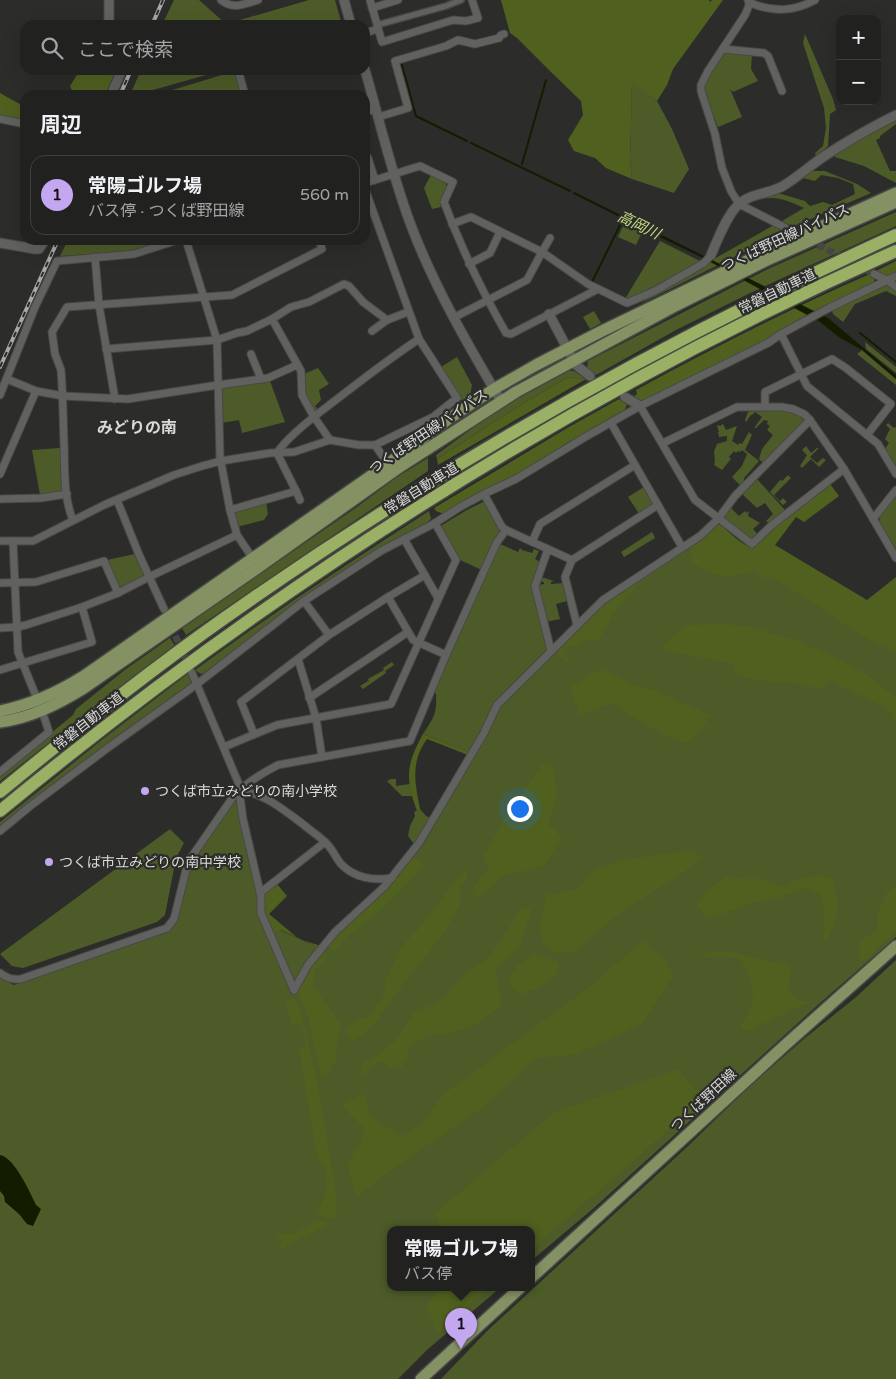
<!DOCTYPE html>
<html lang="ja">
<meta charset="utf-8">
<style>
body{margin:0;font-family:"Varela Round","Noto Sans JP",sans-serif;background:#2d2f2d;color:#f1f3f6}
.controls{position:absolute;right:15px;top:15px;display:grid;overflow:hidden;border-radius:10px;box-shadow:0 5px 20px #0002}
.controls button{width:45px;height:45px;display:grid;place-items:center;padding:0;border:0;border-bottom:1px solid #3e3f3e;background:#212220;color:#f1f3f6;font:25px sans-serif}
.you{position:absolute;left:519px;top:808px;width:18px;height:18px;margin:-12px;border:4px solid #fff;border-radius:50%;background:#1a73e8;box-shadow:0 0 0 8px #1a73e833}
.badge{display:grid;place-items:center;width:32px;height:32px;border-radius:50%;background:#c4a7f1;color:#111;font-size:16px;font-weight:700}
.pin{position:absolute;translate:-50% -41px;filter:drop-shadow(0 1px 2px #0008)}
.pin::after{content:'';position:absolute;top:26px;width:18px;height:15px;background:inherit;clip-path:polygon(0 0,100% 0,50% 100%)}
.popup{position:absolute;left:387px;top:1226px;width:148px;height:65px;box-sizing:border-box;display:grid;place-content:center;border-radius:10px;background:#212220;filter:drop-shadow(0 1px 4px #0005);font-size:16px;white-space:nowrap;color:#a2a4a5}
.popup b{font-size:19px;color:#f1f3f6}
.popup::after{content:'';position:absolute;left:50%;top:100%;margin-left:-10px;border:10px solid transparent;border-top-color:#212220}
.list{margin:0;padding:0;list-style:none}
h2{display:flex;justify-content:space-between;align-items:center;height:65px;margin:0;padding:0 20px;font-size:21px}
h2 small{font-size:16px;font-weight:400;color:#a2a4a5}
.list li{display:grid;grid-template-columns:32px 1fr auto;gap:15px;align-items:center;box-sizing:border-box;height:80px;margin:0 10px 10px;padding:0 10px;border:1px solid #3e3f3e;border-radius:15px}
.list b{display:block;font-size:19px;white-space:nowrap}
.list p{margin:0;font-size:16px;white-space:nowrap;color:#a2a4a5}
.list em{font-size:16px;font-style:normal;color:#a2a4a5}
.icon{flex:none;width:28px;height:28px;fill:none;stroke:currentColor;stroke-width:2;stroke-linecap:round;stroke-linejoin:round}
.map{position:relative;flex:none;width:896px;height:1379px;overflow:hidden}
.search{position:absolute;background:#212220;box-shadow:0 5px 20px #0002;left:20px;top:20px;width:350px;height:55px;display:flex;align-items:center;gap:12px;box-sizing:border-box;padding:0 18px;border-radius:15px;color:#a2a4a5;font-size:19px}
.panel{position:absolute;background:#212220;box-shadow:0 5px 20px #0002;left:20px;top:90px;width:350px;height:155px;border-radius:15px}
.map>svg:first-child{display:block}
</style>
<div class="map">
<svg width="896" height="1379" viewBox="0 0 896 1379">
<rect width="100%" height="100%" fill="#2c2d2a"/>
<g fill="#4d5b28">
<polygon points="174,0 199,0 226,24 309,0 335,0 342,25 315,25 315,23 297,22 297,25 162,25"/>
<polygon points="805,34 833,99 836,110 830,114 828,146 816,156 815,153 823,146 826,128 824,108 803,43"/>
<polygon points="725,51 752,54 751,69 758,81 733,92 730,89 742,117 718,127 704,92 705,83"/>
<polygon points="141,70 224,70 135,95 130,95"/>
<polygon points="235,71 242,95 156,95"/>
<polygon points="632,82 657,101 672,129 689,169 674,193 632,179 630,160"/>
<polygon points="896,118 896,124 880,136 880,138 876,140 890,171 896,171 896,183 864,166 835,157 834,154"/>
<path d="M 810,171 L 825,171 L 857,184 L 871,193 L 792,227 L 782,221 L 804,208 C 781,197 771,194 747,204 L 756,198 L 778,193 L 805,201 L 810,206 L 823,202 L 832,205 L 855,194 L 853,184 L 838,178 L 821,175 L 815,181 L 803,178 Z"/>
<polygon points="431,175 445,182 447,187 440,203 441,207 432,209 424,188"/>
<polygon points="896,212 896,226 748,294 676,330 596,375 587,369 588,361 768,269"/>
<polygon points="624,224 642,232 636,245 618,237"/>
<polygon points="774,225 784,232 640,304 714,259"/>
<polygon points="68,240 167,240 132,251 60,256"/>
<polygon points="660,241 700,261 655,286 630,298 625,299"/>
<polygon points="888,284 896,289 896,296 886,291 855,304 843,322 833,314 832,310"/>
<polygon points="594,311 601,323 590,329 583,317"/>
<polygon points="865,342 896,367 896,373 866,349"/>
<polygon points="862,350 896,379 896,385 857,354"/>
<polygon points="457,357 472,385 470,396 462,401 441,367"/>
<polygon points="318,368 329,384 319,390 321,400 315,406 319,411 315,412 306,396 304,374"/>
<polygon points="566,371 574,371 586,379 568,377 519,406 437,459 436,455 489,416 533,389"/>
<polygon points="270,381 285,422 242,433 239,420 221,423 219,389 222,387"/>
<path d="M 752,410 C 770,410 791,406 805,421 L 763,463 L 759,459 L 762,449 L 773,435 L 767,430 L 770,426 L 767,424 L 768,421 L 764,420 L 756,428 L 754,428 L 762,417 L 755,412 L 752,415 L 751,415 L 746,422 L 745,420 L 748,412 Z"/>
<polygon points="888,423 894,428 896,427 896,468 884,450 889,443 885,439 890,429 886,425"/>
<polygon points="723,424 726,430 737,426 732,441 738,445 739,443 742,444 749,432 752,435 745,450 759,461 744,478 744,481 741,486 732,477 742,466 747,454 742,450 740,452 738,451 736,453 734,451 729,457 731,459 722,470 714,465 715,462 714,451 717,444 727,441 727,436 719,437 718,432 719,432 717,426 719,425 720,426"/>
<polygon points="806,446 811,453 817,448 819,448 810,457 817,463 823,458 826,460 819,467 811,459 802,468 800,466 807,455 802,450"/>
<polygon points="60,448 64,489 62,492 40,495 32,450"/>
<polygon points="428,458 428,471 186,635 182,628 357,507 397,477"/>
<polygon points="788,475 791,478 774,495 780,501 783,498 787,502 783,505 770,492 780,480 782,481"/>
<polygon points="757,479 785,510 770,524 766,521 773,514 765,503 757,508 741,493"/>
<polygon points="644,487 653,503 653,506 640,515 628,497"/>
<polygon points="896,496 896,551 879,522 880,516"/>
<polygon points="266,502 268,514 264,520 237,527 233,514 235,511"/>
<polygon points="483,502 485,502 501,533 482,570 460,560 442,529 442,525 467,510"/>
<polygon points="730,507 739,516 745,511 747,513 749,511 748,516 760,523 753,529 758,535 754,539 750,540 723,519 723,516"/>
<path d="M 429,511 L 431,519 L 426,523 L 381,547 L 347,569 L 302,600 L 204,673 L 201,674 L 195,670 C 271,614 350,562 429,511 Z"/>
<path d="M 721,525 C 730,533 744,549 756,547 L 863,615 L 896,593 L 896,937 L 820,1003 L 595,1207 L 531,1261 L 531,1230 L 391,1230 L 391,1288 L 500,1288 L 428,1349 L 398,1379 L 0,1379 L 0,978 L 14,985 L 169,931 L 177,921 L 191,864 L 234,802 L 237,800 L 239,801 L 258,890 L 290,989 L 337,934 L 387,889 L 424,843 L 475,754 L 423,734 C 434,717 437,714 436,694 L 434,691 L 500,544 L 518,552 L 520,548 L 522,550 L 532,553 L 534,549 L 539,551 L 535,559 L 540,562 L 532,584 L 547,651 L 603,603 Z"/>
<polygon points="652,532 655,538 624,557 621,552"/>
<polygon points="135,554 144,573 142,576 121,587 118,586 107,560"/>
<polygon points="541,577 554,581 551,582 551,584 564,583 567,601 556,604 560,619 546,622 538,585 544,584 544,582 540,582"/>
<polygon points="170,638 175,646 114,691 0,781 0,775 73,715 76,709 126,669"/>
<polygon points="392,662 394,665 385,671 386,673 363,689 360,686 368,681 369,682 368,679 384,670 383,668"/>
<polygon points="189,673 191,683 189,685 58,780 0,827 0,822 103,739"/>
<polygon points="391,779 396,779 396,786 410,784 412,796 402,796 387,781"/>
<polygon points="420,809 426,816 431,818 414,844 408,836 410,826 415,816 414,812"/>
<polygon points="170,829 184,843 176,858 165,915 157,922 23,968 12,966 0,954"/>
<polygon points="280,930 315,946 309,960 294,982 273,935"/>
<polygon points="896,960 896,1379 441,1379 487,1331 687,1147 750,1086 805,1038 855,998"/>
</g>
<g fill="#50601f">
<polygon points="501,0 709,0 710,2 712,0 723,0 673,69 667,85 657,101 632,83 630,160 632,179 606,168 595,158 574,151 568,140 583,115 581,101 550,71 517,38 510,33"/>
<polygon points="80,70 116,70 105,95 74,95 70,86"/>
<polygon points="0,93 25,107 25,121 0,116"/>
<path d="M 896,261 L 896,274 C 889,278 883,274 876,271 Z"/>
<path d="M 870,274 L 875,276 L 874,282 L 870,286 L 796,322 L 770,338 L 643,401 L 632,398 L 637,394 L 636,390 C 712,348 790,309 870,274 Z"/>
<polygon points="568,377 586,379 438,465 437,459 519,406"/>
<polygon points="619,399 626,402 627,405 624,411 567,443 521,472 495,486 479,492 444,514 436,511 434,508 569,427"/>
<path d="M 830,484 L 839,496 L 804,522 L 796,517 L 775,545 L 867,600 L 896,577 L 896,651 C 862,639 839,620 809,600 C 796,592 783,584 770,576 L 768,579 L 752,571 C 722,581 717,575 690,563 L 692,554 L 688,547 L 716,524 L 721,525 C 729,532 744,548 754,547 L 780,521 Z"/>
<polygon points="643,577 644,578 617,608 599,640 589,639 576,646 566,646 563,652 570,659 567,663 557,653 556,651 603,603"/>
<polygon points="722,624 748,626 798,641 839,659 872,678 896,698 896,721 894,722 890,710 830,681 819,689 799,684 753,680 732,673 735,664 662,650 668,640 687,625"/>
<polygon points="601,669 634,685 654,690 710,715 702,730 687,743 666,736 631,716 615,704 606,705 581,715 572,696 571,682 579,684 588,675"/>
<path d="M 423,734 L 470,752 L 468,755 L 427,739 C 410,763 415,783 420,809 L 417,811 C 405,778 406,765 423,734 Z"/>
<polygon points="551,764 555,775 557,797 548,824 562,837 545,865 521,872 505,874 478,899 471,891 489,866 482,860 504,819 542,765"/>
<polygon points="691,850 705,859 695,862 682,874 621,912 576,951 557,954 544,945 539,929 546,895 578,889 594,870 622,860"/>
<polygon points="413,857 424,865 398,894 375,915 346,938 334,953 328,945 337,934 387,889"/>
<path d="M 467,868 L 468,876 L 460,888 L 461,903 L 445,932 L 404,983 L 377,1020 L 363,1035 L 352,1042 L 345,1031 C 352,1020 358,1018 370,1016 L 384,995 L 385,982 L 401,947 L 422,925 L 451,886 Z"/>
<path d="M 817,875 L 831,878 C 842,902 838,921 826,942 L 823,936 L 824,907 L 821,895 L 805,888 L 779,898 L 754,903 L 707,919 L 697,905 L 707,890 L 727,876 L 742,879 L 762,879 L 783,887 L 798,879 Z"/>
<polygon points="277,884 287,896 269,914 299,939 321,946 309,960 315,946 281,930 273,935 262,914 263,896"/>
<polygon points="896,885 896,932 863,961 858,956 861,940 877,930 877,914 887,892"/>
<polygon points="532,906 527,925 518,949 495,969 502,1005 475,1025 449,1033 429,1036 410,1045 408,1056 402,1067 390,1067 379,1061 362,1076 360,1073 362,1064 378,1055 396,1040 413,1013 437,1003 469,970 487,959 499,943 520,909"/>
<polygon points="642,941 666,960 673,976 642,1024 574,1055 536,1058 484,1107 404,1161 356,1197 347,1165 360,1142 365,1129 341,1105 364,1093 370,1117 403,1136 427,1119 441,1096 593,984"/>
<polygon points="323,951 327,957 315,971 313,985 341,1024 335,1054 337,1061 331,1068 332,1071 321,1078 308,1016 297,991 310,967"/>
<path d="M 710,952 L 728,952 L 791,965 L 788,990 L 800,1001 L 812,1001 L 745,1032 L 740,1026 C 743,1021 748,1015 750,1009 C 756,991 751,974 740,959 L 726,957 L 698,957 Z"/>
<path d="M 534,954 L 558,962 C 561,982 535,988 520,995 L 508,981 L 518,965 Z"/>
<path d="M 293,997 L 299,1008 L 305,1027 L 321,1101 L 336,1192 L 337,1217 C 330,1221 322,1216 315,1213 C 325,1201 329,1186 326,1171 C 325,1166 320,1161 317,1157 L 299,1050 L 304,1047 L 306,1039 L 302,1025 L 292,1024 L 285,1004 Z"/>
<polygon points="678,1069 704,1099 531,1250 531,1230 440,1230 435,1213 554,1112"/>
<polygon points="320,1221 325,1221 328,1225 281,1249 280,1247 282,1241 276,1234 294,1233 316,1222"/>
<polygon points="442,1288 488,1288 438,1332 426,1305"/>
</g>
<g fill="#141c00">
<polygon points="626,217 828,318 896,375 896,379 862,350 840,338 820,322 703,258 624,220"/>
<path d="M 0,1155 C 14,1157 30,1192 36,1205 L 41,1209 L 33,1226 L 27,1224 L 19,1214 L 5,1202 L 4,1196 L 0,1191 Z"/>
</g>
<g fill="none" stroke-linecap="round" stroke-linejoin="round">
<g stroke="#141c00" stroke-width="2">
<polyline points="401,62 416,116 467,141"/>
<polyline points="471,143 570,191"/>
<polyline points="522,164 546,80"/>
<polyline points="574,193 626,219"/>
<polyline points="592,282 624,217"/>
<polyline points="860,333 896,362"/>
</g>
<g stroke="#464744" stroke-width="7" stroke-dasharray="7 3.5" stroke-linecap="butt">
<polyline points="790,230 874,274"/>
<polyline points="171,626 189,666"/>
</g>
<g stroke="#484946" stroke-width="8">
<polyline id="pedestrian" points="377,25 446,6 461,0"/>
</g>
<g stroke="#484946" stroke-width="9">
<g id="minor">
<path d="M 221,0 C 233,10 244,4 258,0"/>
<polyline points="370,0 382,42 453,20 466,21 478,18 472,0"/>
<polyline points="372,8 398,0"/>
<polyline points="365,33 378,29"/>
<polyline points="723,49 764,53 768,56 782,91"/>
<polyline points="238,70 245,95"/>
<polyline points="365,112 376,109"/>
<polyline points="378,117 408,108 395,61 446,46 458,40 475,44 499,38 501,35 504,34"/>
<polyline points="0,119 25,124"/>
<polyline points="365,158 368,158 375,180"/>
<path d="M 365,183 L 420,166 L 453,182 L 444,202 C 461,248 482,291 506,333 L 511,334 L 598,289"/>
<polyline points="452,224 471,217 542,252 527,280 453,318"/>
<path d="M 790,230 L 739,204 L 731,191 L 722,168 L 715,134 L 701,91 L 701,85 L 708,71 L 745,15 L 750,3 C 774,12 793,12 815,0"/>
<polyline points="550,238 542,252 588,284 627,303 655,291 704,263 711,255"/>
<polyline points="186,240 217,340 220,457 230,510 237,535 254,560"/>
<polyline points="95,257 99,305 115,399"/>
<polyline points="469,264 490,253 500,232"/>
<polyline points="874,274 887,280 896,287"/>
<polyline points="272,319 291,307 309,302 344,284 349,286 363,302 387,320 408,312"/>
<polyline points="372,331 387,320"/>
<polyline points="781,334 807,386 878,444 896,474"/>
<polyline points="106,349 217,340 237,333 247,331 272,319 301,371 302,395 314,417 330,440"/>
<polyline points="251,354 261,379"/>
<polyline points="7,379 36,391 63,396 128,399 218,385 268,378 297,365"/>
<polyline points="0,395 35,307 57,261 134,254 178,240"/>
<polyline points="640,406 695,500 752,544 772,525 844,469"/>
<polyline points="765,406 765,392 832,359 846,368 891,404 867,435"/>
<polyline points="611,423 682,547"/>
<polyline points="663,443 737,407 782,407 793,409 804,414 810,420 844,469 896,558"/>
<polyline points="375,445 388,464"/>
<polyline points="0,474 36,391"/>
<polyline points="296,491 300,500"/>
<polyline points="484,494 502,527 506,530 572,560 658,505"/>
<polyline points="0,499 41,498 67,494"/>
<polyline points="117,500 140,557 164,609"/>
<path d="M 230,510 L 296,491 L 277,453 C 287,437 312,418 328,406 C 358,383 387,360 419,339"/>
<polyline points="873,519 896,490"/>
<path d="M 73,520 C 63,497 65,468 64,443 C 63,419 63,394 61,370 L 55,354 L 52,332 L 67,307 L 232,295 L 322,249 L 319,240"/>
<polyline points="404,539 438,598"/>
<polyline points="0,541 33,541 104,505 174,475 202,466 221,461 270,453 294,452 330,440 359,445 375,445 433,417 457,398 419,339 365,189"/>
<polyline points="532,542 540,524 635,465"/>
<polyline points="548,549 535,586 551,651"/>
<polyline points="572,560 565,577 577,625"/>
<polyline points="0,583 36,582 104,561 118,593"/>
<polyline points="388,597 413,640 446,655"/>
<polyline points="0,628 17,627 26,625 82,607 118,593 149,577 237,535"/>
<polyline points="329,635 388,597 425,575"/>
<polyline points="298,659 316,718 322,757"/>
<polyline points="0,670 92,642 82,607"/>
<polyline points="192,673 238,782 243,819 261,896 261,913 294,990"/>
<polyline points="309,698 408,632"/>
<polyline points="254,734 241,702 329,635 304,601"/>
<polyline points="224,747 277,725 391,704 456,560 435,523"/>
<polyline points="0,772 49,732 42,711 18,652 13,541"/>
<path d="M 240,790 C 265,794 284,810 304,825 C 311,831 319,836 325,842 C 333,849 335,857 341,864 C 354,878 374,881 392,878"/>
<polyline points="0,831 29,807 109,747 197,684 304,601 381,551 435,523 460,507 484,494 516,479 587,436 640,406 768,343 781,334 829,308 896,276"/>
<polyline points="260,893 325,842"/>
<path d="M 0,973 C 7,978 12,980 21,979 L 167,928 L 174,919 L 188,862 L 233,797 C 246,783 262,773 278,765 L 410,741 L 446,655 L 497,542 L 506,530"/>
<polyline points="294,990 308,965 335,932 384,887 419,843 484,733 497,705 603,600 700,536 718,519 735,496 810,420"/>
</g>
</g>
<g stroke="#484946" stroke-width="11">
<g id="tertiary">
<polyline points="344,0 351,25"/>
<polyline points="749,0 750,3"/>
<polyline points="109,25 109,0"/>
<path d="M 365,70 C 380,122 392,176 412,228 C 435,288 468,345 501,401"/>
<polyline points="111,95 122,70"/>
<polyline points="0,243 35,249 39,249 45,240"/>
<path d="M 711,255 C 717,241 727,215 738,205 C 750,193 769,194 783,186 C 798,177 812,164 826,155 C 849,140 872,127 896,115"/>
<polyline points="549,314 576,365 590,376"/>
<polyline points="625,397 640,406"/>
</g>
</g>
<g stroke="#484946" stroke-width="14">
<g id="primary">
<path d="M 0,711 C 31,705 57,693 84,676 L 388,464 L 447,420 L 494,389 L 536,365 L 602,331 L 759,255 L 896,193"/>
<path d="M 0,722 C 31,718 58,704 84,688 L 259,567 L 401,466 L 516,392 L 675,306 L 765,261 L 896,202"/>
<polyline points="531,1278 783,1047 896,946"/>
<polyline points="421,1379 520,1288"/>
</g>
</g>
<g stroke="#484946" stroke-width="15">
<g id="motorway">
<path d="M 0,792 C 81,725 163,660 249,601 C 453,459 670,338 896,235"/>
<path d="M 0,811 C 272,586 573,395 896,251"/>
</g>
</g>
<use href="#pedestrian" stroke="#61625f" stroke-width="5"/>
<use href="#minor" stroke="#61625f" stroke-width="7"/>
<use href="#tertiary" stroke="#61625f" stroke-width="9"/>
<use href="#primary" stroke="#839163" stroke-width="11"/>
<use href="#motorway" stroke="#9ab065" stroke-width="12"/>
<g stroke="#a8a9a7" stroke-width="4">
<g id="rail">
<polyline points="152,25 163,0"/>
<polyline points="120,95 131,70"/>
<polyline points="0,367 58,240"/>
</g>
</g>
<use href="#rail" stroke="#2c2d2a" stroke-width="2" stroke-dasharray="5.5" stroke-linecap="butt"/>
</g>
<g fill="#c4a7f1" stroke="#2c2d2a" stroke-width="2">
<circle cx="145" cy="791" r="5"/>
<circle cx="49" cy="862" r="5"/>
</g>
<g text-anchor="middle" stroke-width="4.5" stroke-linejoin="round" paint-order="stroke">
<g font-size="14" fill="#d9dad8" stroke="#2c2d2a">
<text transform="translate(785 237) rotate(-25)" y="5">つくば野田線バイパス</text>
<text transform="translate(777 291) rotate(-26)" y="5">常磐自動車道</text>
<text transform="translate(428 431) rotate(-34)" y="5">つくば野田線バイパス</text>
<text transform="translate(421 488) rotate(-32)" y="5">常磐自動車道</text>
<text transform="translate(88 721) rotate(-38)" y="5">常磐自動車道</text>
<text transform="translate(703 1100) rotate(-43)" y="5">つくば野田線</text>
</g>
<g font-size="14" fill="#d9dad8" stroke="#2c2d2a" text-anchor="start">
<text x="155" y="796">つくば市立みどりの南小学校</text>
<text x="59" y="867">つくば市立みどりの南中学校</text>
</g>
<g font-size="15" font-style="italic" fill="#c3dd81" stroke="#2c2d2a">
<text transform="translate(639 225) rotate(26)" y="5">高岡川</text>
</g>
<g font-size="16" font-weight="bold" fill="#d9dad8" stroke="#2c2d2a">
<text x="137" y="433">みどりの南</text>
</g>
</g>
</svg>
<div class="controls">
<button>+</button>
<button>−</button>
</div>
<div class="you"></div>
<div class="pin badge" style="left:461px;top:1349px">1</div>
<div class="popup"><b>常陽ゴルフ場</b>バス停</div>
<div class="search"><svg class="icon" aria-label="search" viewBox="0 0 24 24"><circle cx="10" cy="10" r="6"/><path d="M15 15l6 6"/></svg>ここで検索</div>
<section class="panel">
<h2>周辺<small></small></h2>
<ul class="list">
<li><span class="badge">1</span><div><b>常陽ゴルフ場</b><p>バス停 · つくば野田線</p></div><em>560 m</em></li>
</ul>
</section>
</div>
